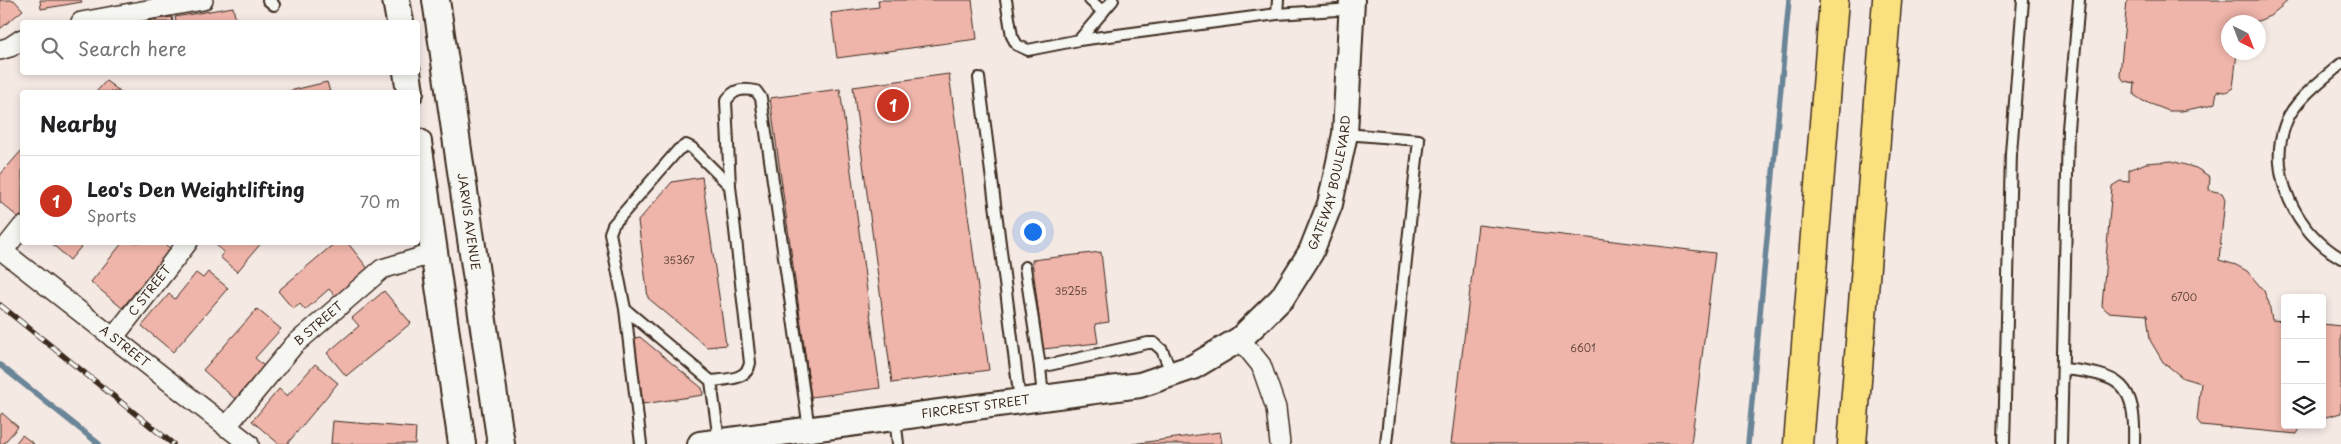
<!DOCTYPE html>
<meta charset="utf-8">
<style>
body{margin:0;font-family:"Playpen Sans",sans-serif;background:#f6f6f6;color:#202124}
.controls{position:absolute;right:15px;bottom:15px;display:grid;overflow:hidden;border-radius:5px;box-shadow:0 2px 8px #0003}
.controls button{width:45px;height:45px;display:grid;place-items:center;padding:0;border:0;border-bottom:1px solid #e0e0e0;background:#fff;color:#202124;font:25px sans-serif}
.compass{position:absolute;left:2221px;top:15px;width:45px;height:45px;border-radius:50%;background:#fff;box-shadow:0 2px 8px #0003;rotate:138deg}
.you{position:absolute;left:1032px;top:231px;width:18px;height:18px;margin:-12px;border:4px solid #fff;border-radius:50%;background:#1a73e8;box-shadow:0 0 0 8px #1a73e833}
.badge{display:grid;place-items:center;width:32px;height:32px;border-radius:50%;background:#c8321e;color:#fff;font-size:16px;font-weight:700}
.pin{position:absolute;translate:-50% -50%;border:2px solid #fff;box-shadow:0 1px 5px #0006}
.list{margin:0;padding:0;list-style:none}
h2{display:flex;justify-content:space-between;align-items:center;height:65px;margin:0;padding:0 20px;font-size:21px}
h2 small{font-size:16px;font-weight:400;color:#757577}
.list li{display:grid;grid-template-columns:32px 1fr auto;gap:15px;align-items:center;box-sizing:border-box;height:90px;padding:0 20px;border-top:1px solid #e0e0e0}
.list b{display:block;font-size:19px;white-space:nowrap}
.list p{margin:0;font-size:16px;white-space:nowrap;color:#757577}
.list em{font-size:16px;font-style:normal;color:#757577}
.icon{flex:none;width:28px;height:28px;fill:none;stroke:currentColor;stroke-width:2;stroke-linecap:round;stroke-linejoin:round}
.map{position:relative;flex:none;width:2341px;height:444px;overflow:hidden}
.search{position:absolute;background:#fff;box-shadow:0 2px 8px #0003;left:20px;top:20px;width:400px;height:55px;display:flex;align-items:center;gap:12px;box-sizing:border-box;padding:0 18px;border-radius:5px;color:#757577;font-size:19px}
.panel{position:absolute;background:#fff;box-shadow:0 2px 8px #0003;left:20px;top:90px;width:400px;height:155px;border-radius:5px}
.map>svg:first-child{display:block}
</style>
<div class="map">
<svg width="2341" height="444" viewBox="0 0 2341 444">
<rect width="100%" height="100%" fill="#f5e9e4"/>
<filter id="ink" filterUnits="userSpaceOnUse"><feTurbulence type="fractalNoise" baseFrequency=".02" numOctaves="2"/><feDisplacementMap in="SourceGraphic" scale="10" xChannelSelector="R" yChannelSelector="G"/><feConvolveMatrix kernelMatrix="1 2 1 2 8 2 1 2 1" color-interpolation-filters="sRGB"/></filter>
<g filter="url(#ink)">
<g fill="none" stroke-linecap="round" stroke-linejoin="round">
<g stroke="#6a8597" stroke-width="5.5">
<polyline points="0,365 99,444"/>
<polyline points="1748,444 1789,0"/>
</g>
</g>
<g fill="#efb4aa" stroke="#3b2a1e">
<polygon points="0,0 14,0 23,10 0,29"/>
<polygon points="40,0 81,0 82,2 41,9"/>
<polygon points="878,0 972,0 977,39 837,58 831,13 879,7"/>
<polygon points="2127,0 2289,0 2270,16 2258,21 2228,22 2228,52 2237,52 2233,88 2226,92 2217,91 2215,103 2210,105 2182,111 2169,111 2143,101 2134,95 2135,83 2124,81 2120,75"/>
<polygon points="233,7 236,22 176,22 175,17"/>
<polygon points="172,17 173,22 138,22"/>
<polygon points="949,74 989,370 892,383 853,87"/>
<polygon points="106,81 121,92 96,92"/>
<polygon points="327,82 330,92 285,92"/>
<polygon points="840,89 880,388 811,397 770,98"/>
<polygon points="22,150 22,214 19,218 0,202 0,175"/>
<polygon points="2172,161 2196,168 2204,173 2210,177 2209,190 2222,193 2225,199 2219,260 2236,265 2247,271 2264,291 2269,303 2272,320 2285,321 2285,425 2302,425 2297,434 2201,425 2197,420 2201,383 2183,378 2163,362 2150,340 2147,315 2108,312 2102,306 2112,186 2120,181 2129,182 2129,170 2146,163"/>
<polygon points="702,177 726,345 707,347 648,298 638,221 672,182"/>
<polygon points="1478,225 1715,253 1691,444 1451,444"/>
<polygon points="50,242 85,242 70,260"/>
<polygon points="123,242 162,242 171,249 122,308 91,282"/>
<polygon points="213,242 262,242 237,272 220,257 224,252"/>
<polygon points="336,242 347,242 369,270 336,297 329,289 305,310 300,304 293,309 278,291"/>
<polygon points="1101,252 1109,322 1095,324 1098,343 1043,349 1032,260"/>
<polygon points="208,272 228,288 173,352 142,326 169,294 175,299 196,273 203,278"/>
<polygon points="384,291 411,323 346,376 327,353 359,326 352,318"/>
<polygon points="257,309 281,329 255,358 264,366 235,399 203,370"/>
<polygon points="2322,324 2341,326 2341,413 2322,418"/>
<polygon points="640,337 702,388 703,395 643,404 634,338"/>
<polygon points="315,364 338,383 287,444 279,444 252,421 279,389 287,396"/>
<polygon points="2,413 18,427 3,444 0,444 0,416"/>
<polygon points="333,421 416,428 415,444 331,444"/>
<polygon points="1220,432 1222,444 1132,444"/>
<polygon points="22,435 34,444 15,444"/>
</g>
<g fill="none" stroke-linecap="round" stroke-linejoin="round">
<g stroke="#3b2a1e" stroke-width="14">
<g id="service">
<polyline points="268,0 274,5"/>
<polyline points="1006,0 1012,36 1017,45 1028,50 1079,40 1113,0"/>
<polyline points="1090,0 1103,12"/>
<polyline points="1277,14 1352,9"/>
<polyline points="1079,40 1277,14 1278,0"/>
<path d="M 2341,64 C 2323,79 2292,102 2285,125 C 2267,174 2297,233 2341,258"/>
<polyline points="979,78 1020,401"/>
<polyline points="1345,134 1419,140 1386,444"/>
<path d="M 730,186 L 726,101 C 734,89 742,88 756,91 L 761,98 L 809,429"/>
<polyline points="1025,267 1040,367"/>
<polyline points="625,309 641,444"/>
<path d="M 2064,369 C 2121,375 2136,383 2134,444"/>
<path d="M 711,381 C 725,379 747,381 750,363 L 730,186 L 692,148 L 686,145 L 678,150 L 613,225 L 610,233 L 625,309 L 711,381 L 719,441"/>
<polyline points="1043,397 1040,367 1148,343 1154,343 1162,350 1172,374"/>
<polyline points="895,418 898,444"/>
<polyline points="2004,444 2011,153 2023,0"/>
<polyline points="2061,444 2068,129 2079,0"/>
</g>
</g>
<g stroke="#3b2a1e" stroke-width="22">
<g id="minor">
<polyline points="81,22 203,0"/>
<polyline points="0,50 10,47 22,39"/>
<path id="s1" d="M 0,249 L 249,444"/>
<polyline points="3,251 22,227"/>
<path id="s2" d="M 113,338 L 188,242"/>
<polyline points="1240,339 1261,365 1276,408 1280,444"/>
<path id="s3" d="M 226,427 L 294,345 L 382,269 L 435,253"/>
</g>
</g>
<g stroke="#3b2a1e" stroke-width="28">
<g id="tertiary">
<path id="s4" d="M 700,444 L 1140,385 L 1193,367 L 1240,339 L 1282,298 L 1311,252 L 1330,204 L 1345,134 L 1352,0"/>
</g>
</g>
<g stroke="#3b2a1e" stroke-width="30">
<g id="secondary">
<polyline points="396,0 400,22"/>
<path id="s5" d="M 436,0 L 501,444"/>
<polyline points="407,72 410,92"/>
<polyline points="418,142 462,444"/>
</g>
</g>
<g stroke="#3b2a1e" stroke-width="31">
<g id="motorway">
<polyline points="1798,444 1834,0"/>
<polyline points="1852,444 1887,0"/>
</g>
</g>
<use href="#service" stroke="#f6f6f2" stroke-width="10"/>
<use href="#minor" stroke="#f6f6f2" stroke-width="19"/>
<use href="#tertiary" stroke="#f6f6f2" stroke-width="24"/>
<use href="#secondary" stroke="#f6f6f2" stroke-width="26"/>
<use href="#motorway" stroke="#fbe080" stroke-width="28"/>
<g stroke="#3b2a1e" stroke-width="5.5">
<polyline id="rail" points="0,305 173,444"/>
</g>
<use href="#rail" stroke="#f6f6f2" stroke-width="4" stroke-dasharray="11" stroke-linecap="butt"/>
</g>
</g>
<g text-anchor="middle" stroke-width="4" stroke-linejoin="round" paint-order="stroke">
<g font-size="10" fill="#684c41">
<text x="679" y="264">35367</text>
<text x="1071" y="295">35255</text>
<text x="2184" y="301">6700</text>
<text x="1583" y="352">6601</text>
</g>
<g font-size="12" fill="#3b2a1e" stroke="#f6f6f2">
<text dy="4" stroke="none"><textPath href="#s4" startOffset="740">GATEWAY BOULEVARD</textPath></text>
<text dy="4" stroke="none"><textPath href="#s5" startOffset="224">JARVIS AVENUE</textPath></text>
<text dy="4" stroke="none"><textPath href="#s2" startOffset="60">C STREET</textPath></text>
<text dy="4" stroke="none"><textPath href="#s3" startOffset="139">B STREET</textPath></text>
<text dy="4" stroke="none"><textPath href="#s1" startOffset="158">A STREET</textPath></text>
<text dy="4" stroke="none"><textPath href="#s4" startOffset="278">FIRCREST STREET</textPath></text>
</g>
</g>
</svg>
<div class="controls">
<button>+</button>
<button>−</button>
<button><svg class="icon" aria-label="layers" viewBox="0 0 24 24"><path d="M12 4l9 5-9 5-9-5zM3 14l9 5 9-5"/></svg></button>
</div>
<svg class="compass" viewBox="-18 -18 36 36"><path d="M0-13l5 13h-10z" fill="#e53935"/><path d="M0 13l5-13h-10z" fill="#757577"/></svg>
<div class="you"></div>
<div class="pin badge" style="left:893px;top:105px">1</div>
<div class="search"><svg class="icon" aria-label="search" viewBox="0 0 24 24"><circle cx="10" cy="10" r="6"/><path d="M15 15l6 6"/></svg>Search here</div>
<section class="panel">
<h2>Nearby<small></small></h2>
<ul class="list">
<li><span class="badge">1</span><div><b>Leo's Den Weightlifting</b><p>Sports</p></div><em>70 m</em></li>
</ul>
</section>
</div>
